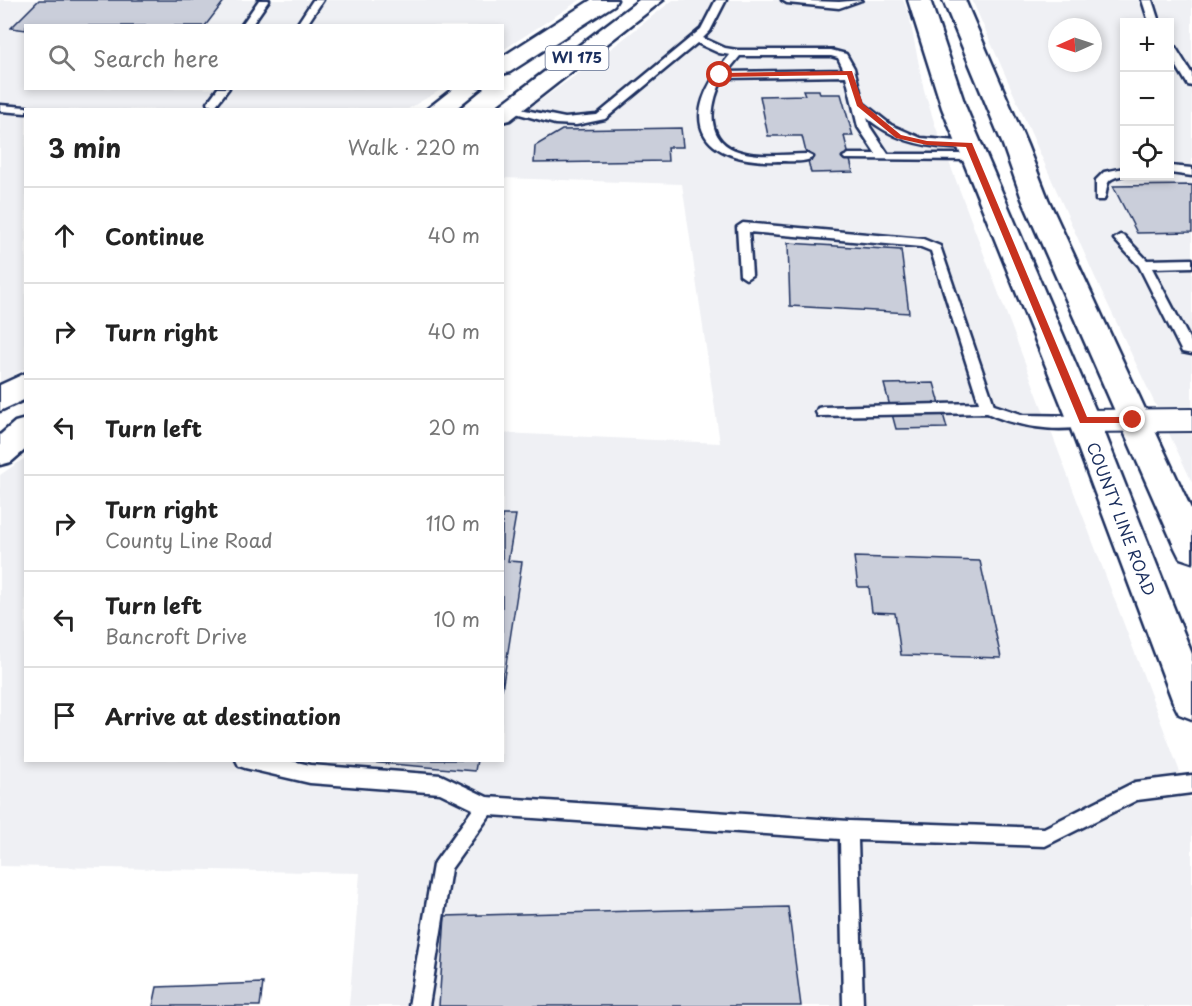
<!DOCTYPE html>
<meta charset="utf-8">
<style>
body{margin:0;font-family:"Playpen Sans",sans-serif;background:#f2f2f2;color:#222}
.controls{position:absolute;right:18px;top:18px;display:grid;overflow:hidden;border-radius:0px;box-shadow:0 3px 9px #0003}
.controls button{width:54px;height:54px;display:grid;place-items:center;padding:0;border:0;border-bottom:2px solid #e0e0e0;background:#fff;color:#222;font:30px sans-serif}
.compass{position:absolute;left:1048px;top:18px;width:54px;height:54px;border-radius:50%;background:#fff;box-shadow:0 3px 9px #0003;rotate:267deg}
.stop{position:absolute;width:18px;height:18px;margin:-14px;border:4px solid #c8321e;border-radius:50%;background:#fff}
.stop.end{background:#c8321e;border-color:#fff;box-shadow:0 2px 6px #0008}
.list{margin:0;padding:0;list-style:none}
h2{display:flex;justify-content:space-between;align-items:center;height:78px;margin:0;padding:0 24px;font-size:26px}
h2 small{font-size:20px;font-weight:400;color:#767676}
.list li{display:grid;grid-template-columns:39px 1fr auto;gap:18px;align-items:center;box-sizing:border-box;height:96px;padding:0 24px;border-top:2px solid #e0e0e0}
.list b{display:block;font-size:22px;white-space:nowrap}
.list p{margin:0;font-size:20px;white-space:nowrap;color:#767676}
.list em{font-size:20px;font-style:normal;color:#767676}
.icon{flex:none;width:33px;height:33px;fill:none;stroke:currentColor;stroke-width:2;stroke-linecap:round;stroke-linejoin:round}
.map{position:relative;flex:none;width:1192px;height:1006px;overflow:hidden}
.search{position:absolute;background:#fff;box-shadow:0 3px 9px #0003;left:24px;top:24px;width:480px;height:66px;display:flex;align-items:center;gap:15px;box-sizing:border-box;padding:0 21px;border-radius:0px;color:#767676;font-size:22px}
.panel{position:absolute;background:#fff;box-shadow:0 3px 9px #0003;left:24px;top:108px;width:480px;height:654px;border-radius:0px}
.map>svg:first-child{display:block}
</style>
<div class="map">
<svg width="1192" height="1006" viewBox="0 0 1192 1006">
<rect width="100%" height="100%" fill="#fff"/>
<filter id="ink" filterUnits="userSpaceOnUse"><feTurbulence type="fractalNoise" baseFrequency=".0167" numOctaves="2"/><feDisplacementMap in="SourceGraphic" scale="12" xChannelSelector="R" yChannelSelector="G"/><feConvolveMatrix kernelMatrix="1 2 1 2 8 2 1 2 1" color-interpolation-filters="sRGB"/></filter>
<g filter="url(#ink)">
<g fill="#eff0f4" fill-rule="evenodd">
<polygon points="0,0 580,0 503,50 502,26 26,26 26,88 442,89 408,109 26,110 25,368 0,384"/>
<polygon points="673,0 903,0 909,15 924,90 935,125 1192,804 1192,1006 349,1006 360,873 0,866 0,475 25,458 26,760 502,760 503,433 720,443 682,184 503,178 503,127 594,62"/>
<path d="M 972,0 L 1192,0 L 1192,482 L 1094,275 ZM 1124,22 L 1170,22 L 1170,176 L 1124,176 ZM 1057,27 L 1093,27 L 1093,63 L 1057,63 Z"/>
</g>
<g fill="#caceda" stroke="#1b2f5e" stroke-width="1.5">
<polygon points="39,0 225,0 205,26 26,26 26,30 11,28"/>
<polygon points="803,90 819,90 820,94 841,94 853,136 844,136 853,172 811,173 802,136 768,136 760,96 805,95"/>
<polygon points="681,128 683,147 667,147 668,161 534,163 535,146 562,130"/>
<polygon points="1192,185 1192,232 1137,233 1113,186"/>
<polygon points="788,243 901,250 909,313 790,306"/>
<polygon points="934,383 947,428 896,429 884,384"/>
<polygon points="502,515 516,515 508,561 522,562 502,690"/>
<polygon points="854,557 980,561 1001,658 901,655 895,613 872,612 869,587 858,587"/>
<polygon points="344,760 477,760 475,771"/>
<polygon points="788,907 801,1006 439,1006 445,916"/>
<polygon points="263,983 260,1006 153,1006 157,987"/>
</g>
<g fill="none" stroke-linecap="round" stroke-linejoin="round">
<g stroke="#1b2f5e" stroke-width="5">
<g id="lane">
<polygon points="259,0 269,0 251,26 241,26"/>
<polygon points="313,0 323,0 306,26 296,26"/>
<path d="M 716,0 L 726,0 L 710,31 L 703,38 L 725,48 L 737,50 L 831,50 L 846,54 L 854,68 L 863,103 L 891,125 L 921,138 L 969,142 L 975,145 C 968,150 960,148 952,148 C 918,146 893,139 867,118 L 870,127 L 888,154 L 974,154 L 980,157 L 974,160 L 845,159 L 843,157 L 849,154 L 876,154 L 858,127 L 846,76 L 723,78 C 709,105 704,142 741,152 C 761,158 786,154 807,154 L 813,157 C 806,163 791,161 782,161 C 698,164 675,120 730,55 L 719,53 L 697,43 L 605,119 L 576,125 L 555,124 L 505,110 L 510,107 L 565,118 L 597,115 L 701,29 ZM 740,56 L 831,56 L 838,58 L 844,70 L 727,72 Z"/>
<polygon points="782,0 839,2 862,0 839,8 787,3"/>
<polygon points="1142,0 1152,0 1159,22 1149,22"/>
<polygon points="1170,44 1174,45 1192,74 1192,86 1188,85 1170,55"/>
<polygon points="218,88 229,88 216,105 208,105 207,103"/>
<polygon points="0,105 26,107 31,110 26,110 26,113 0,111"/>
<polygon points="1170,166 1192,168 1192,176 1170,173"/>
<path d="M 1124,168 L 1124,175 C 1102,180 1110,183 1104,200 L 1096,200 L 1096,180 L 1104,172 Z"/>
<path d="M 743,223 L 923,239 L 940,246 L 994,405 L 1024,415 L 1084,416 L 1089,417 L 1091,421 L 1089,425 C 1059,434 1014,426 987,413 L 818,416 L 816,412 L 818,408 L 823,407 L 979,403 L 931,251 L 921,247 L 749,232 L 752,275 L 746,279 L 740,275 L 737,227 Z"/>
<polygon points="1120,235 1124,236 1147,260 1192,259 1192,267 1152,268 1192,344 1192,354 1182,352 1139,266 1114,239"/>
<polygon points="236,760 287,760 310,765 441,775 487,797 849,821 1044,828 1135,782 1192,775 1192,793 1137,800 1045,846 858,840 863,1006 843,1006 840,839 490,815 451,869 429,1006 409,1006 433,865 473,809 440,793 310,783 245,768 239,766"/>
</g>
</g>
<g stroke="#1b2f5e" stroke-width="4">
<polygon id="street" points="1192,409 1192,431 1084,432 1074,429 1069,421 1074,413 1084,410"/>
</g>
<g stroke="#1b2f5e" stroke-width="5">
<g id="secondary">
<polygon points="908,0 930,0 966,108 1100,421 1192,654 1192,719 1179,714 1173,702 1068,421 942,108"/>
<polygon points="943,0 965,0 1027,145 1048,199 1192,511 1192,562 1180,558 1175,548 1022,199 1003,145"/>
</g>
</g>
<g stroke="#1b2f5e" stroke-width="5">
<g id="primary">
<polygon points="591,0 617,0 614,5 510,72 502,74 502,57"/>
<polygon points="639,0 663,0 510,120 502,122 502,110 494,110"/>
<polygon points="454,88 481,88 454,110 426,110"/>
<polygon points="26,373 26,399 0,411 0,385"/>
<polygon points="26,419 26,449 11,462 0,465 0,435 15,422"/>
</g>
</g>
<use href="#lane" fill="#fff" fill-rule="evenodd"/>
<use href="#street" fill="#fff" fill-rule="evenodd"/>
<use href="#secondary" fill="#fff" fill-rule="evenodd"/>
<use href="#primary" fill="#fff" fill-rule="evenodd"/>
</g>
</g>
<polygon fill="#c8321e" points="852,71 863,104 901,135 927,141 972,143 1087,417 1133,417 1138,420 1136,423 1080,423 966,147 927,145 896,138 857,106 847,75 720,77 716,75 720,73"/>
<g text-anchor="middle" stroke-width="5" stroke-linejoin="round" paint-order="stroke">
<rect fill="#fff" stroke="#5f6d8e" stroke-width="1.5" x="545.5" y="46" width="63" height="24" rx="4.5"/>
<g font-size="15" font-weight="bold" fill="#1b2f5e">
<text x="577" y="63">WI 175</text>
</g>
<g font-size="16" fill="#1b2f5e" stroke="#fff">
<text transform="translate(1121 519) rotate(69)" y="6">COUNTY LINE ROAD</text>
</g>
</g>
</svg>
<div class="controls">
<button>+</button>
<button>−</button>
<button><svg class="icon" aria-label="locate" viewBox="0 0 24 24"><circle cx="12" cy="12" r="6"/><path d="M12 2v4M12 18v4M2 12h4M18 12h4"/></svg></button>
</div>
<svg class="compass" viewBox="-18 -18 36 36"><path d="M0-13l5 13h-10z" fill="#e53935"/><path d="M0 13l5-13h-10z" fill="#767676"/></svg>
<div class="stop" style="left:720px;top:75px"></div>
<div class="stop end" style="left:1133px;top:420px"></div>
<div class="search"><svg class="icon" aria-label="search" viewBox="0 0 24 24"><circle cx="10" cy="10" r="6"/><path d="M15 15l6 6"/></svg>Search here</div>
<section class="panel">
<h2>3 min<small>Walk · 220 m</small></h2>
<ul class="list">
<li><svg class="icon" aria-label="ahead" viewBox="0 0 24 24"><path d="M12 20V5M6 11l6-6 6 6"/></svg><div><b>Continue</b></div><em>40 m</em></li>
<li><svg class="icon" aria-label="right" viewBox="0 0 24 24"><path d="M7 20v-9h11M14 6l5 5-5 5"/></svg><div><b>Turn right</b></div><em>40 m</em></li>
<li><svg class="icon" aria-label="left" viewBox="0 0 24 24"><path d="M17 20v-9H6M10 6l-5 5 5 5"/></svg><div><b>Turn left</b></div><em>20 m</em></li>
<li><svg class="icon" aria-label="right" viewBox="0 0 24 24"><path d="M7 20v-9h11M14 6l5 5-5 5"/></svg><div><b>Turn right</b><p>County Line Road</p></div><em>110 m</em></li>
<li><svg class="icon" aria-label="left" viewBox="0 0 24 24"><path d="M17 20v-9H6M10 6l-5 5 5 5"/></svg><div><b>Turn left</b><p>Bancroft Drive</p></div><em>10 m</em></li>
<li><svg class="icon" aria-label="arrive" viewBox="0 0 24 24"><path d="M6 21V4h12l-3 4 3 4H6"/></svg><div><b>Arrive at destination</b></div></li>
</ul>
</section>
</div>
